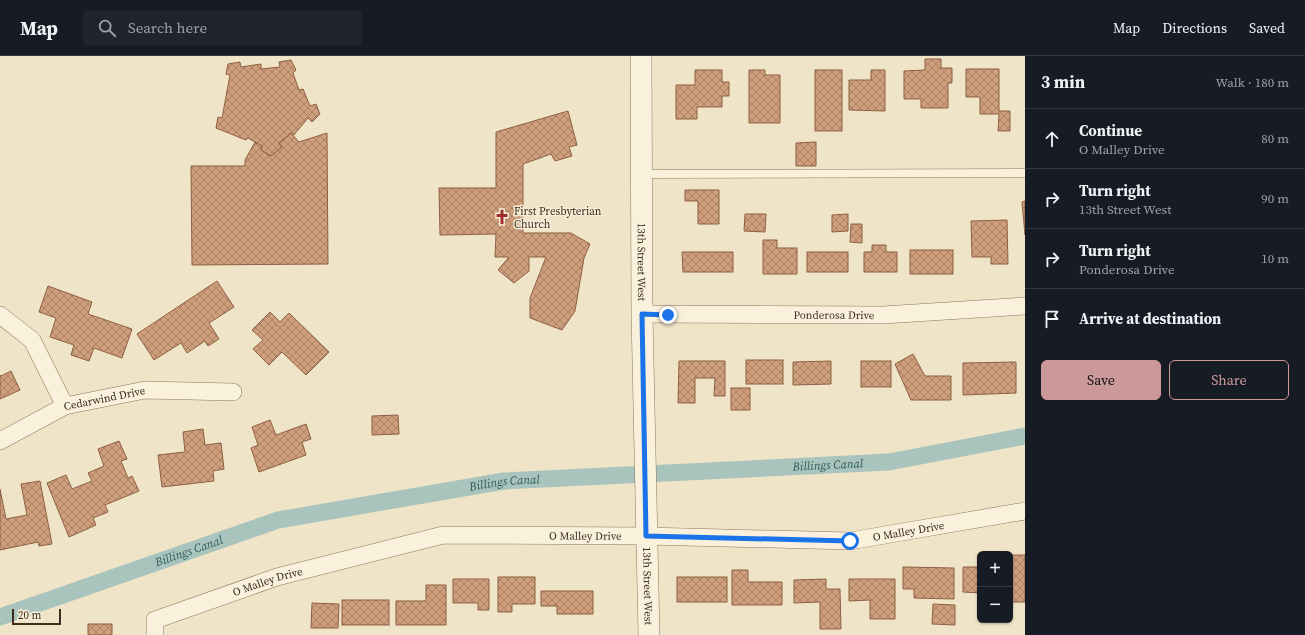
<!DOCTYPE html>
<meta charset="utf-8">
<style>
body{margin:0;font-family:"Source Serif 4",serif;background:#20242c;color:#f1f3f6}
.controls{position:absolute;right:12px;bottom:12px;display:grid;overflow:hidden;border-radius:6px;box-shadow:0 1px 3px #0004}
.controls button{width:36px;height:36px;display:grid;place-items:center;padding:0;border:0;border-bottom:1px solid #363941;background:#171b24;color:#f1f3f6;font:20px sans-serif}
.scale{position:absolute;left:12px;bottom:10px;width:49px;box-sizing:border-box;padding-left:4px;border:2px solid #3d2e20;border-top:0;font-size:11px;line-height:14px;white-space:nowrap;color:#3d2e20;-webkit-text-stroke:3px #f7eed8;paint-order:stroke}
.stop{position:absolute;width:12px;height:12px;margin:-9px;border:3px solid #1a73e8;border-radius:50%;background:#fff}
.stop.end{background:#1a73e8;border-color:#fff;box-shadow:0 1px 4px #0008}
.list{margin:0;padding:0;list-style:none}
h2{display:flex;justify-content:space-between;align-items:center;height:52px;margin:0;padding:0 16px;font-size:17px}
h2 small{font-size:13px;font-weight:400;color:#9ea1a6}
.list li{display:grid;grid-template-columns:26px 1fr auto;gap:12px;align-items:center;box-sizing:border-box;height:60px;padding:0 16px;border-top:1px solid #363941}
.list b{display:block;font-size:15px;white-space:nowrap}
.list p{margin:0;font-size:13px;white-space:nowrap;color:#9ea1a6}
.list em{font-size:13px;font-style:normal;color:#9ea1a6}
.actions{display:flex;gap:8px;padding:12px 16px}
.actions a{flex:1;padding:9px 0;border:1px solid #cc999b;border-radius:6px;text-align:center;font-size:14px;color:#cc999b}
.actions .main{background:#cc999b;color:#111}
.icon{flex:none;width:22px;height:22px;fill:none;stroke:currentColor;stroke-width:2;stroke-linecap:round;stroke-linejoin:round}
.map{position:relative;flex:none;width:1025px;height:579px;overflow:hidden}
header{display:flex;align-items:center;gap:24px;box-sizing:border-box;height:56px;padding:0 20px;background:#171b24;border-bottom:1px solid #363941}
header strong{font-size:19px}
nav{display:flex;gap:22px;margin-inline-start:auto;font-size:14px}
.search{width:280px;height:36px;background:#20242c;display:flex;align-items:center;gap:10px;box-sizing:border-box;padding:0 14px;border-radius:6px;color:#9ea1a6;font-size:15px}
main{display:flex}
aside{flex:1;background:#171b24}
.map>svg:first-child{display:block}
</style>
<header>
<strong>Map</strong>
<div class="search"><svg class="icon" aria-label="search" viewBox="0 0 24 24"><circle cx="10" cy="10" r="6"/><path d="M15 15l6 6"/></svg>Search here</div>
<nav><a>Map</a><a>Directions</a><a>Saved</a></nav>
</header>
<main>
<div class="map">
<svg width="1025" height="579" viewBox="0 0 1025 579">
<defs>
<pattern id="building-cross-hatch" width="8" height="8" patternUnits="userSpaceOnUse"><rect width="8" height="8" fill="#cf9f7d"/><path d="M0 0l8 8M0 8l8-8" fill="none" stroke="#a98266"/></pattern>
</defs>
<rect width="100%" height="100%" fill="#f0e4c8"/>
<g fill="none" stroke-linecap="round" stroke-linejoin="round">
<path stroke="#a9c4bc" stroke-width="17" id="s1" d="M 0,561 L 278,464 L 504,425 L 889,406 L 1025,380"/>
</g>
<g fill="url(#building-cross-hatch)" stroke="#8d5f41">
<polygon points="925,3 941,3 941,12 952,12 952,27 948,27 948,52 921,52 921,43 904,43 904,15 925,14"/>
<polygon points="291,4 296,14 293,17 299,34 303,33 310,50 316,48 320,58 312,66 308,62 293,80 291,77 279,87 282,91 271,100 261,94 262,90 248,82 246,84 216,72 218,61 222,62 230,19 226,18 228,8 240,6 241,11 261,8 261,13 280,11 279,6"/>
<polygon points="966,13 999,13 999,55 1010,55 1010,75 998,75 999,58 980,58 980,41 966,41"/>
<polygon points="695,14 722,14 722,26 729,26 729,40 722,40 722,51 697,51 697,63 676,63 676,29 695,29"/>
<polygon points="749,14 765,14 765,19 780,19 780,67 749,67"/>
<rect x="815" y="14" width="27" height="61"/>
<polygon points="871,14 885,14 885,55 849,54 849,24 871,24"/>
<polygon points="568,55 577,89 569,91 572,100 555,105 551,98 523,108 523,177 571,177 590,188 584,202 575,255 562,274 530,262 530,242 546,201 529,201 529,215 514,227 498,214 509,201 495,201 496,178 440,179 439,132 496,132 496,76"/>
<polygon points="291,77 299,86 327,77 328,208 192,209 191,110 245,110 245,104 255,86 262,90 261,94 271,100 282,91 279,87"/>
<polygon points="816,86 816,110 796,110 796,87"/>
<polygon points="685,134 719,134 719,168 698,168 698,145 685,145"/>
<polygon points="1025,145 1025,179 1022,146"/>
<polygon points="745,158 766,158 765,176 744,175"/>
<polygon points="848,158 848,175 832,176 832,159"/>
<polygon points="1007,164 1008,208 991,208 991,201 972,201 971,165"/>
<polygon points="851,168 862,168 862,187 850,186"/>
<polygon points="763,184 777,184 777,192 797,192 797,218 763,218"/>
<polygon points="872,189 886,189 886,196 897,196 897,216 864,216 864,196 872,196"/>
<rect x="910" y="194" width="43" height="24"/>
<polygon points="682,196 733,196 733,216 683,216"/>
<rect x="807" y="196" width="41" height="20"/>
<polygon points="217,225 234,251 209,267 219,283 208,290 205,285 187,297 181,287 154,304 137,278"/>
<polygon points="48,230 92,246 88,258 132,273 122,302 94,292 89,305 71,299 74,289 50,281 56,262 39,256"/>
<polygon points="270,256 280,266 289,257 329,296 306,319 282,296 269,309 253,293 263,284 252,274"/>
<polygon points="913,298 925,320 951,320 951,344 911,344 895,308"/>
<rect x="746" y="304" width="37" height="24"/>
<polygon points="679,305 725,305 725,340 714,340 715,322 695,322 695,347 678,347"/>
<polygon points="831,305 831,328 793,329 793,306"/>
<rect x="861" y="305" width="30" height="26"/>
<polygon points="1016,306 1016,337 963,339 963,307"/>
<polygon points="11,315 20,334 0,343 0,319 1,320"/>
<rect x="731" y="332" width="19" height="22"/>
<polygon points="398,359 399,378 372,379 372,360"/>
<polygon points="270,364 276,379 306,368 311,383 302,386 306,399 259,416 251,392 258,389 252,371"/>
<polygon points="203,373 205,389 221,387 224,413 213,415 214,425 162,431 158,399 185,396 183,376"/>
<polygon points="119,385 127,403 121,405 128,422 132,420 139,435 105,449 108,456 93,462 96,469 69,481 47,427 66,419 72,433 92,425 88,417 104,410 98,393"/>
<polygon points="40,425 52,488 39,490 38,486 0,494 0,433 6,463 27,459 21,428"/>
<rect x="1010" y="499" width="15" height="47"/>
<polygon points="903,511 954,512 954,543 914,542 914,533 903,533"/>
<polygon points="963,511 980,511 980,537 963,536"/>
<polygon points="732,514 748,514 748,526 782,526 782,549 732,549"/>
<polygon points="498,521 535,521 535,548 512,548 512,556 498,556"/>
<rect x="677" y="521" width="50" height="25"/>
<polygon points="453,523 489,523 489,554 478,554 478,547 453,547"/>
<polygon points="826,523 826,533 840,533 841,573 820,573 820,546 794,547 794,524"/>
<polygon points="849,523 895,523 895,563 870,563 870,544 849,545"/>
<polygon points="426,529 446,529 446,569 396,569 396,545 426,545"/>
<polygon points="541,535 593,535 593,558 557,558 557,550 541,550"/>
<rect x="342" y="544" width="47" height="25"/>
<polygon points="312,547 339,548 338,572 311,572"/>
<polygon points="933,548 955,549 955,569 932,568"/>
<rect x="88" y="568" width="24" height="11"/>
</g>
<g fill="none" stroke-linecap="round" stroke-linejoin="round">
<g stroke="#8d765c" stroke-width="9">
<polyline id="service" points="642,118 1025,117"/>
</g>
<g stroke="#8d765c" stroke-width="18">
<g id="minor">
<path id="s2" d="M 642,258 L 883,259 L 1025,250"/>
<polyline points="0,259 32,284 65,350"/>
<path id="s3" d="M 0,385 L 65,350 L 145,334 L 233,336"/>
<path id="s4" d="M 155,579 L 155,564 L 277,521 L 443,479 L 646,480 L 850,485 L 1025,455"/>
</g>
</g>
<g stroke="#8d765c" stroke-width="22">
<g id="tertiary">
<path id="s5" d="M 641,0 L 642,258 L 649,579"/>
</g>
</g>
<use href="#service" stroke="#faf1dc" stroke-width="8"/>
<use href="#minor" stroke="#faf1dc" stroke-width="17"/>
<use href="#tertiary" stroke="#faf1dc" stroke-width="21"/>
</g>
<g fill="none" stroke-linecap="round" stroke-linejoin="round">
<polyline stroke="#1a73e8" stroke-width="5" points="668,259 642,258 646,480 850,485"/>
</g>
<defs>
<g id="church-bare" transform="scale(1.2)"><path d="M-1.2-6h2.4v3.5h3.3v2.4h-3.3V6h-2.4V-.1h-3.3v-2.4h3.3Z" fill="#9e2a2b" stroke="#f7eed8" stroke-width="2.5" paint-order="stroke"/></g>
</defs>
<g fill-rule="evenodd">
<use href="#church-bare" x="502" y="161"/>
</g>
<g text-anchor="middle" stroke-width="3" stroke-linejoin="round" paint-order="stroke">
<g font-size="11" fill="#3d2e20" stroke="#f7eed8" text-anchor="start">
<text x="514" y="159">First Presbyterian<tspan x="514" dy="13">Church</tspan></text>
</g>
<g font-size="11" fill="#3d2e20" stroke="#f7eed8">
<text dy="4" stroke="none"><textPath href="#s5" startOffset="206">13th Street West</textPath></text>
<text dy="4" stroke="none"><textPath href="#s2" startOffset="192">Ponderosa Drive</textPath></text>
<text dy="4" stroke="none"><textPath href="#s3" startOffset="114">Cedarwind Drive</textPath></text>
<text dy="4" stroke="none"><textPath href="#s4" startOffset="782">O Malley Drive</textPath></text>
<text dy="4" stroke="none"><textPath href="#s4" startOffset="458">O Malley Drive</textPath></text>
<text dy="4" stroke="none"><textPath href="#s4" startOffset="134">O Malley Drive</textPath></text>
<text dy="4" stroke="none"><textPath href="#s5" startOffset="530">13th Street West</textPath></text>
</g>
<g font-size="12" font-style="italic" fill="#2f5d5a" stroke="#f7eed8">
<text dy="4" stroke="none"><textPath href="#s1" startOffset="848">Billings Canal</textPath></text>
<text dy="4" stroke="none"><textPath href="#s1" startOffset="524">Billings Canal</textPath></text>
<text dy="4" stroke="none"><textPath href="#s1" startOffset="200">Billings Canal</textPath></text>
</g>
</g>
</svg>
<div class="controls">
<button>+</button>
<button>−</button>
</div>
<div class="scale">20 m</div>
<div class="stop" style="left:850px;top:485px"></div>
<div class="stop end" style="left:668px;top:259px"></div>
</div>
<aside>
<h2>3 min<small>Walk · 180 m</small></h2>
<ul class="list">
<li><svg class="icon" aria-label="ahead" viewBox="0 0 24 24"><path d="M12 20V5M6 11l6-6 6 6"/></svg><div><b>Continue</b><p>O Malley Drive</p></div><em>80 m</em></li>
<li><svg class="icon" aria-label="right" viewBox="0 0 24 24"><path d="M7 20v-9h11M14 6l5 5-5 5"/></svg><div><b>Turn right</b><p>13th Street West</p></div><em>90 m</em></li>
<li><svg class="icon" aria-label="right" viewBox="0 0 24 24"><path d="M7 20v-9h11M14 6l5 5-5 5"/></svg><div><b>Turn right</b><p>Ponderosa Drive</p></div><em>10 m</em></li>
<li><svg class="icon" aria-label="arrive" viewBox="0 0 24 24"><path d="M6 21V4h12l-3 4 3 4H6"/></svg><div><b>Arrive at destination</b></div></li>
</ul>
<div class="actions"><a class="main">Save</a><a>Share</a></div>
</aside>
</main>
